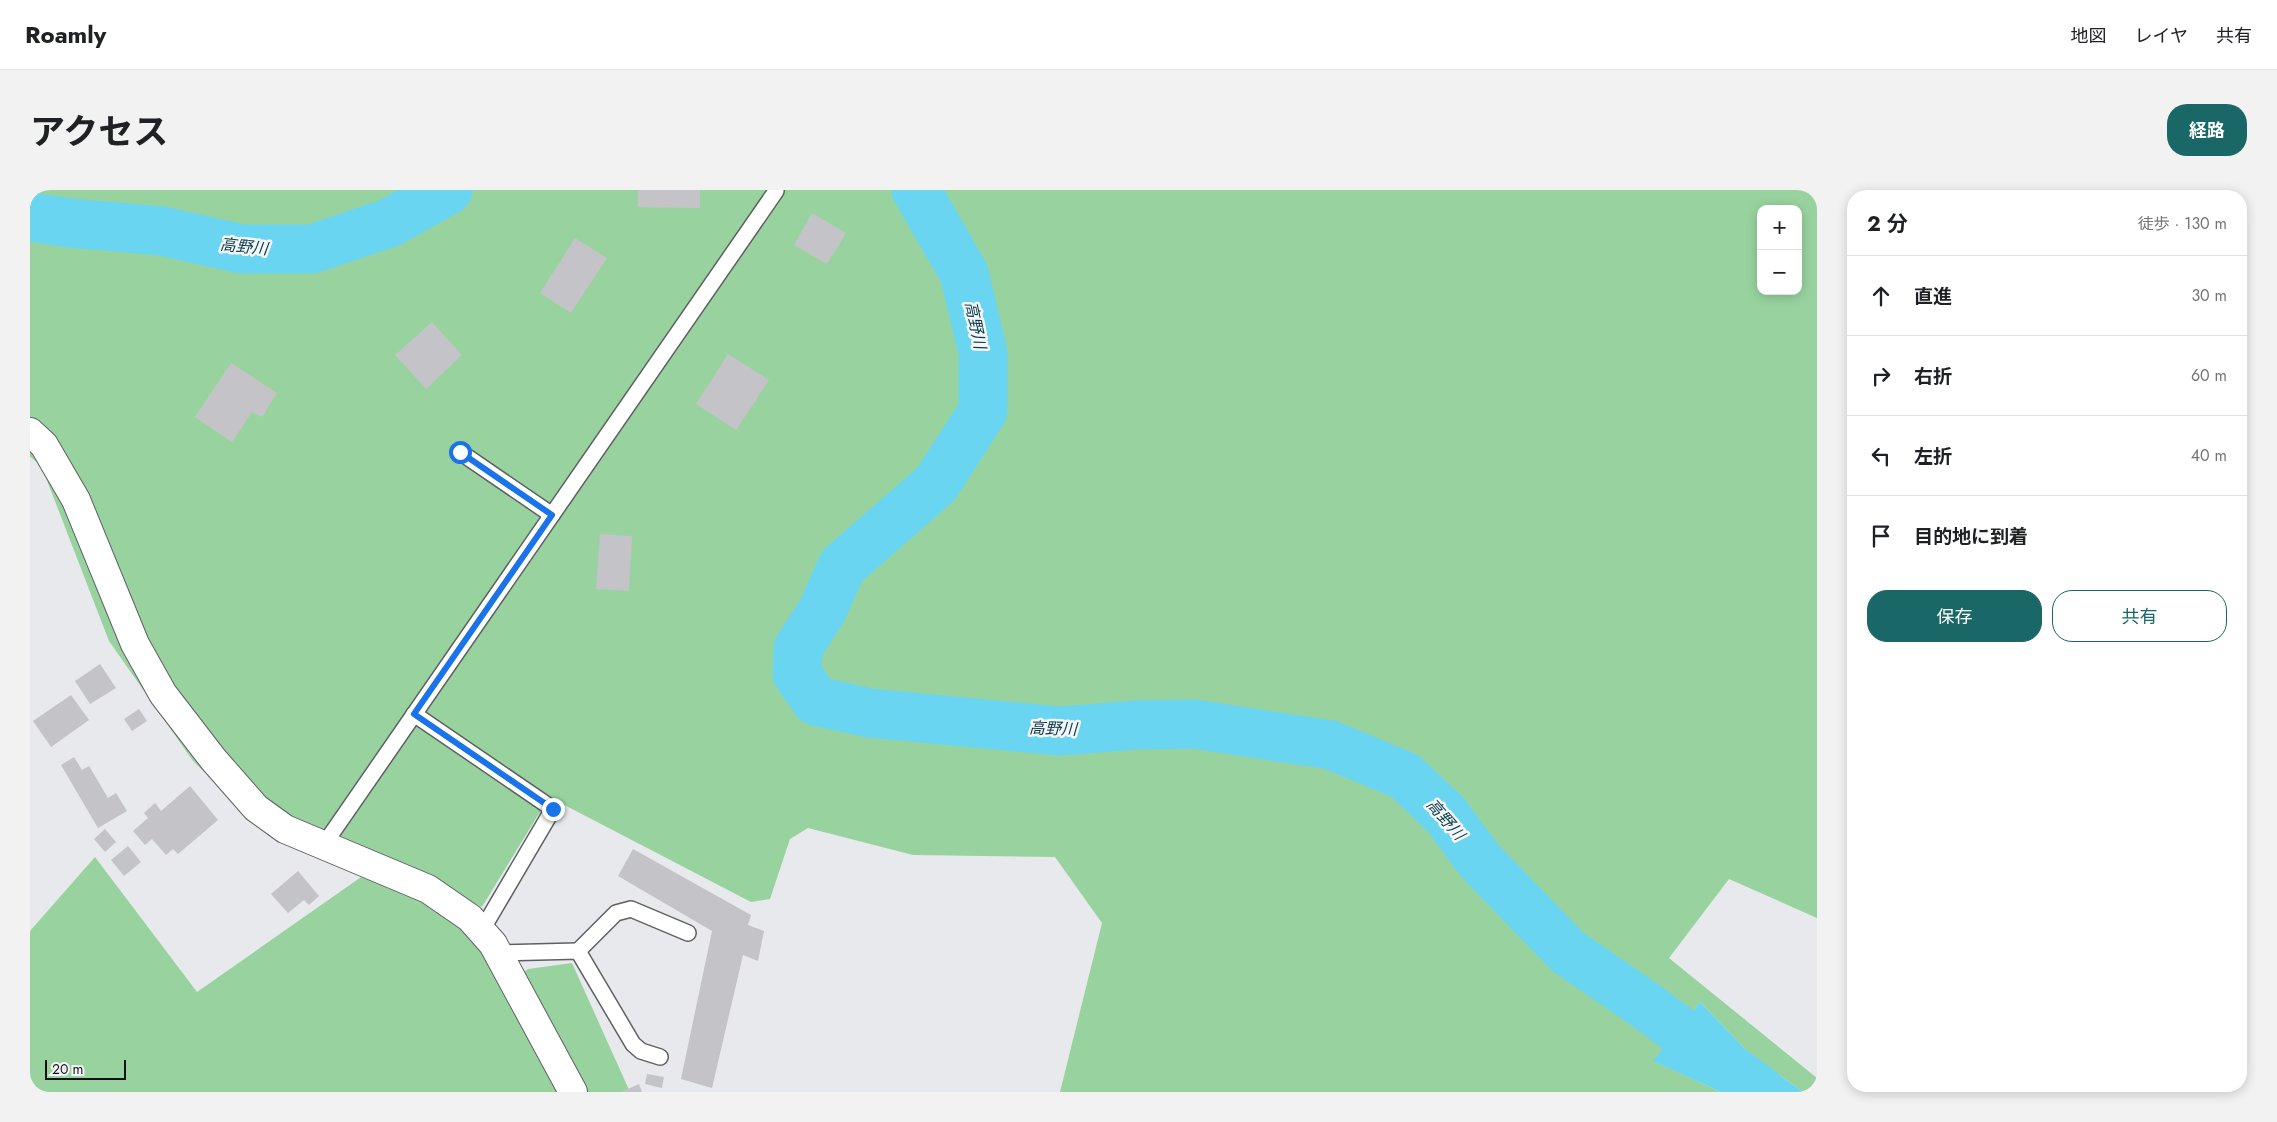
<!DOCTYPE html>
<html lang="ja">
<meta charset="utf-8">
<style>
body{margin:0;font-family:Jost,"Noto Sans JP",sans-serif;background:#f2f2f2;color:#202124}
.controls{position:absolute;right:15px;top:15px;display:grid;overflow:hidden;border-radius:10px;box-shadow:0 2px 12px #0003}
.controls button{width:45px;height:45px;display:grid;place-items:center;padding:0;border:0;border-bottom:1px solid #e0e0e0;background:#fff;color:#202124;font:25px sans-serif}
.scale{position:absolute;left:15px;bottom:12px;width:81px;box-sizing:border-box;padding-left:5px;border:2px solid #131315;border-top:0;font-size:14px;line-height:18px;white-space:nowrap;color:#131315;-webkit-text-stroke:4px #f5f6fa;paint-order:stroke}
.stop{position:absolute;width:15px;height:15px;margin:-11px;border:4px solid #1a73e8;border-radius:50%;background:#fff}
.stop.end{background:#1a73e8;border-color:#fff;box-shadow:0 1px 5px #0008}
.list{margin:0;padding:0;list-style:none}
h2{display:flex;justify-content:space-between;align-items:center;height:65px;margin:0;padding:0 20px;font-size:21px}
h2 small{font-size:16px;font-weight:400;color:#757577}
.list li{display:grid;grid-template-columns:32px 1fr auto;gap:15px;align-items:center;box-sizing:border-box;height:80px;padding:0 20px;border-top:1px solid #e0e0e0}
.list b{display:block;font-size:19px;white-space:nowrap}
.list em{font-size:16px;font-style:normal;color:#757577}
.actions{display:flex;gap:10px;padding:15px 20px}
.actions a{flex:1;padding:11px 0;border:1px solid #196767;border-radius:20px;text-align:center;font-size:18px;color:#196767}
.actions .main{background:#196767;color:#fff}
.icon{flex:none;width:28px;height:28px;fill:none;stroke:currentColor;stroke-width:2;stroke-linecap:round;stroke-linejoin:round}
.map{position:relative;flex:none;width:1787px;height:902px;overflow:hidden;border-radius:20px}
header{display:flex;align-items:center;gap:30px;box-sizing:border-box;height:70px;padding:0 25px;background:#fff;border-bottom:1px solid #e0e0e0}
header strong{font-size:24px}
nav{display:flex;gap:28px;margin-inline-start:auto;font-size:18px}
.intro{display:flex;align-items:center;justify-content:space-between;box-sizing:border-box;height:120px;padding:0 30px}
h1{margin:0;font-size:35px}
.button{padding:12px 22px;border-radius:20px;background:#196767;color:#fff;font-size:18px;font-weight:700}
main{display:flex;gap:30px;padding:0 30px}
aside{flex:1;background:#fff;border-radius:20px;box-shadow:0 2px 12px #0003}
.map>svg:first-child{display:block}
</style>
<header>
<strong>Roamly</strong>
<nav><a>地図</a><a>レイヤ</a><a>共有</a></nav>
</header>
<div class="intro"><h1>アクセス</h1><a class="button">経路</a></div>
<main>
<div class="map">
<svg width="1787" height="902" viewBox="0 0 1787 902">
<rect width="100%" height="100%" fill="#e8e9ed"/>
<g fill="#98d39f" fill-rule="evenodd">
<path d="M 0,0 L 1787,0 L 1787,728 L 1699,689 L 1639,768 L 1787,888 L 1787,902 L 1773,902 L 1719,863 L 1670,812 L 1624,871 L 1691,902 L 1030,902 L 1072,733 L 1025,667 L 883,665 L 778,638 L 760,649 L 740,709 L 721,712 L 519,607 L 452,717 L 316,653 L 244,648 L 163,571 L 79,451 L 11,275 L 0,267 ZM 1731,19 L 1768,19 L 1768,101 L 1731,101 Z"/>
<polygon points="65,667 167,802 334,685 388,707 435,736 476,795 498,779 542,773 600,902 0,902 0,741"/>
</g>
<polygon fill="#6ad5f1" points="1670,812 1719,863 1773,902 1691,902 1623,871"/>
<g fill="none" stroke-linecap="round" stroke-linejoin="round">
<g stroke="#6ad5f1" stroke-width="49">
<polyline points="886,0 934,83 953,162 953,221 906,294 812,376 792,421 768,458 767,484 786,511 839,523 1030,541 1106,535 1164,534 1301,555 1375,586 1416,625 1450,671 1538,762 1615,815 1732,902"/>
<polyline points="0,27 40,33 132,41 212,59 282,59 359,33 418,0"/>
</g>
</g>
<g fill="#c4c3c7">
<polygon points="608,0 670,0 670,18 608,17"/>
<polygon points="782,23 816,43 797,74 764,55"/>
<polygon points="545,48 577,68 541,123 510,103"/>
<polygon points="402,132 432,165 396,199 365,165"/>
<polygon points="698,164 739,190 706,240 666,214"/>
<polygon points="201,173 247,203 232,227 222,222 202,252 165,227"/>
<polygon points="570,344 602,346 599,401 566,399"/>
<polygon points="70,474 86,498 60,514 45,491"/>
<polygon points="41,505 59,530 21,557 3,531"/>
<polygon points="109,519 117,531 102,541 94,529"/>
<polygon points="44,567 52,580 59,576 78,608 86,603 97,621 68,638 31,575"/>
<polygon points="160,596 188,630 148,664 143,659 136,665 122,649 115,655 103,641 118,628 114,623 125,613 131,621"/>
<polygon points="75,639 86,652 75,662 64,649"/>
<polygon points="98,656 111,672 94,686 81,670"/>
<polygon points="603,659 721,725 718,735 734,741 728,771 713,765 682,898 651,889 682,741 588,686"/>
<polygon points="268,681 289,706 279,715 274,710 258,723 241,704"/>
<polygon points="617,884 634,887 632,898 615,894"/>
<polygon points="609,894 612,902 591,902"/>
</g>
<g fill="none" stroke-linecap="round" stroke-linejoin="round">
<g stroke="#5f6063" stroke-width="18">
<g id="lane">
<polyline points="430,262 522,325"/>
<polyline points="384,524 523,619 452,740"/>
<polyline points="293,656 746,1"/>
<polyline points="548,761 586,723 601,719 658,743"/>
<polyline points="468,763 548,761 603,854 611,861 630,867"/>
</g>
</g>
<g stroke="#5f6063" stroke-width="30">
<polyline id="street" points="0,242 14,255 46,310 105,454 133,504 183,569 226,618 255,639 398,699 440,728 463,754 543,902"/>
</g>
<use href="#lane" stroke="#fff" stroke-width="15"/>
<use href="#street" stroke="#fff" stroke-width="28"/>
</g>
<g fill="none" stroke-linecap="round" stroke-linejoin="round">
<polyline stroke="#1a73e8" stroke-width="6" points="430,262 522,325 384,524 523,619"/>
</g>
<g text-anchor="middle" stroke-width="5" stroke-linejoin="round" paint-order="stroke">
<g font-size="16" font-style="italic" fill="#063a45" stroke="#f5f6fa">
<text transform="translate(214 56) rotate(6)" y="6">高野川</text>
<text transform="translate(946 135) rotate(78)" y="6">高野川</text>
<text transform="translate(1023 538) rotate(2)" y="6">高野川</text>
<text transform="translate(1416 629) rotate(49)" y="6">高野川</text>
</g>
</g>
</svg>
<div class="controls">
<button>+</button>
<button>−</button>
</div>
<div class="scale">20 m</div>
<div class="stop" style="left:430px;top:262px"></div>
<div class="stop end" style="left:523px;top:619px"></div>
</div>
<aside>
<h2>2 分<small>徒歩 · 130 m</small></h2>
<ul class="list">
<li><svg class="icon" aria-label="ahead" viewBox="0 0 24 24"><path d="M12 20V5M6 11l6-6 6 6"/></svg><div><b>直進</b></div><em>30 m</em></li>
<li><svg class="icon" aria-label="right" viewBox="0 0 24 24"><path d="M7 20v-9h11M14 6l5 5-5 5"/></svg><div><b>右折</b></div><em>60 m</em></li>
<li><svg class="icon" aria-label="left" viewBox="0 0 24 24"><path d="M17 20v-9H6M10 6l-5 5 5 5"/></svg><div><b>左折</b></div><em>40 m</em></li>
<li><svg class="icon" aria-label="arrive" viewBox="0 0 24 24"><path d="M6 21V4h12l-3 4 3 4H6"/></svg><div><b>目的地に到着</b></div></li>
</ul>
<div class="actions"><a class="main">保存</a><a>共有</a></div>
</aside>
</main>
